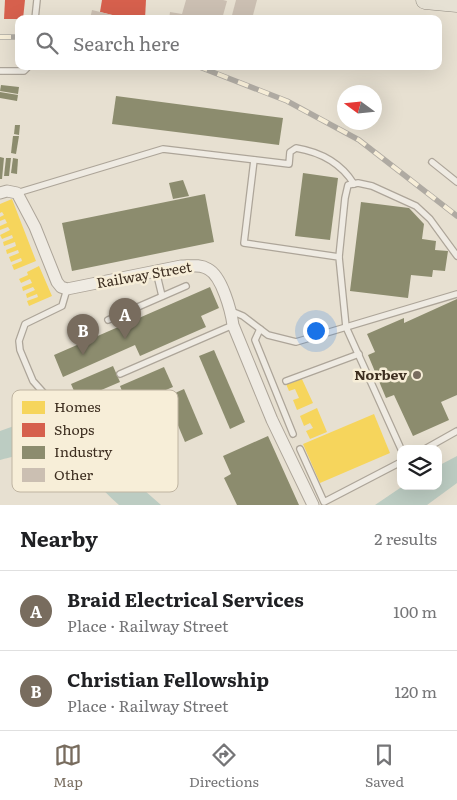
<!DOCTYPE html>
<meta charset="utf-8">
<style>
body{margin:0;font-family:Literata,serif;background:#f6f6f6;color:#202124}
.controls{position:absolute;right:15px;bottom:15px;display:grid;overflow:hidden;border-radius:10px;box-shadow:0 5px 20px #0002}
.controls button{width:45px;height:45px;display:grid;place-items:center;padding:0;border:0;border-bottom:1px solid #e0e0e0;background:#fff;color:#202124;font:25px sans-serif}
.compass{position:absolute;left:337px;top:85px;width:45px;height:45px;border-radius:50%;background:#fff;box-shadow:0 5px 20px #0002;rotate:285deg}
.you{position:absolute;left:315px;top:330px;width:18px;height:18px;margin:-12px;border:4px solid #fff;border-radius:50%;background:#1a73e8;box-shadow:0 0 0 8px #1a73e833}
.badge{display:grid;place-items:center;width:32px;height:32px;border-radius:50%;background:#786c5e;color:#fff;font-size:16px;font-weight:700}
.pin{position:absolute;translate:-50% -41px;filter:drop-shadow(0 1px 2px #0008)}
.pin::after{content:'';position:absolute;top:26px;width:18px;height:15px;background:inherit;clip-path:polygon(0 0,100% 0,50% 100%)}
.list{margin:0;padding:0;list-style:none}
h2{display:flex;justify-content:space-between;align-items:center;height:65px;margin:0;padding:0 20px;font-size:21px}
h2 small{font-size:16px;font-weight:400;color:#757577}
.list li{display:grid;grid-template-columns:32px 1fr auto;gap:15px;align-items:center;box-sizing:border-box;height:80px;padding:0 20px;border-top:1px solid #e0e0e0}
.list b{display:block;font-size:19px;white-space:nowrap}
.list p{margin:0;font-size:16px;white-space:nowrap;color:#757577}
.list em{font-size:16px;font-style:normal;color:#757577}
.icon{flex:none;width:28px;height:28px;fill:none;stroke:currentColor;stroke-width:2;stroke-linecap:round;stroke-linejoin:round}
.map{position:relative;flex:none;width:457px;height:505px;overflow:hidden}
.search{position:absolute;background:#fff;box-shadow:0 5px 20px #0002;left:15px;right:15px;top:15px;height:55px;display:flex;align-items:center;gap:12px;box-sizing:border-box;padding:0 18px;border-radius:10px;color:#757577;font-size:19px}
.sheet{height:225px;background:#fff}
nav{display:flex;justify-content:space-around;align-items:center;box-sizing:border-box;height:70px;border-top:1px solid #e0e0e0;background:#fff;font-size:14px;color:#757577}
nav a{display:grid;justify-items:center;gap:2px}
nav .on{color:#786c5e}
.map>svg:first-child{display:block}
</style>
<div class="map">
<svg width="457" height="505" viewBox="0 0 457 505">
<rect width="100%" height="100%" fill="#e7e0d1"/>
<g fill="#bcccc2">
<path d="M 28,421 L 50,422 L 76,430 L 161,505 L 119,505 C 101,489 76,459 53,452 C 42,449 12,457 0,460 L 0,431 Z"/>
<polygon points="457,456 457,483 427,505 375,505 403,486 438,486 438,466"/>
</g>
<g fill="#f6d55c">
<polygon points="12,199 36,261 14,270 12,265 22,261 21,258 11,262 9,257 19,253 18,250 7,254 6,250 16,246 15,242 4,246 3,242 13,238 12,235 2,239 0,235 10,230 8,227 0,230 0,226 7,223 5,219 0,221 0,217 4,215 2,212 0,213 0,204"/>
<polygon points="39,266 52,296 29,306 27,301 38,297 37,294 27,298 26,294 35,290 33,287 23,291 22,287 32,283 30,279 21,283 19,279 28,275 27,272"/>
<polygon points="301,377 313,403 297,410 293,400 299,398 295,389 289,391 286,384"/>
<polygon points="317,408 327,432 310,439 306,431 313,428 310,423 304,426 300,416"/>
<polygon points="374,414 390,453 320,483 303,444"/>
</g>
<g fill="#d6604d">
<polygon points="5,0 25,0 23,19 4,19"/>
<polygon points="102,0 146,0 145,19 128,19 100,12"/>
</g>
<g fill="#8c8c6e">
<polygon points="1,85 19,87 18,94 0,91"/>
<polygon points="0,92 18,95 17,101 0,98"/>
<polygon points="116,96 283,118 279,145 112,124"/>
<polygon points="15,125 20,125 19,135 14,134"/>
<polygon points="13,136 19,136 16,154 11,153"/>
<polygon points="0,157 4,158 2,179 0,179"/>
<polygon points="6,158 11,158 9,176 4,176"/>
<polygon points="13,158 18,159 17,174 11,173"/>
<polygon points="303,173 338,178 330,240 295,236"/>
<polygon points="183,180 189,196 173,199 169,183"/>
<polygon points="205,194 214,242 72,271 62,223"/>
<polygon points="361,202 409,208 424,224 422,239 436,241 435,250 448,251 445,271 433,270 432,277 411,275 408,298 350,291"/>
<polygon points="210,287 219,308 201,316 206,327 140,356 135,345 63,377 54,355"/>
<polygon points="457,299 457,395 441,402 449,420 413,436 394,395 386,398 368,355 375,352 367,334 404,318 404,323"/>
<polygon points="214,350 245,422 230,429 199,356"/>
<polygon points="113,366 120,382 78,400 71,384"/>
<polygon points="164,367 173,387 128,406 120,386"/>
<polygon points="184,389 203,434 185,442 166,397"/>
<polygon points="169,424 178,445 136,463 126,442"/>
<polygon points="268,436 299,505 237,505 224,478 231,474 223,456"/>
</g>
<g fill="#cbbfb2">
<polygon points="186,0 223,0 227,1 222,19 169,19 170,12 182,14"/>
<polygon points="236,0 257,0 252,19 231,19"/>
<polygon points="92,10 125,18 125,19 90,19"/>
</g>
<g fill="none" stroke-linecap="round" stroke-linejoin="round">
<g stroke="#ada599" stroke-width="8">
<g id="service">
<polyline points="35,19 37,0"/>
<polyline points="0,71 24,71 29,66"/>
<polyline points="254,160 244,243 339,257 346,327 401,449"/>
<polyline points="432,162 457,182"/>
<path d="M 17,193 L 163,149 L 289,164 L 290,152 L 296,148 C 320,152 341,163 354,184"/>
<polyline points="339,257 345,198 348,185 358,183 372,186 416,206 430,219 457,256"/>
<polyline points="156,271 162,296"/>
<polyline points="231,311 243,316 268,335 296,342 457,294"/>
<polyline points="108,320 186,286"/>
<polyline points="260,329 255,340 293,434"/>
<polyline points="120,374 233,325"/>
<polyline points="286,381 359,354"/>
<polyline points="300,449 324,502 401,462"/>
<polyline points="425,449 457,431"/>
<polyline points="67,462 68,418 65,409 51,401 33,381 20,350 19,341 25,324 62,306 67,289"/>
</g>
</g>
<g stroke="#ada599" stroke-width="13">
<path id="minor" d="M 0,193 L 7,191 L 17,193 L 35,227 L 57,282 L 61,287 L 67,289 L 181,266 C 190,266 200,264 208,269 C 222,276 231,311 233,325 L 272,420 L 313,505"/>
</g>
<g stroke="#928b80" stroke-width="19">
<polyline id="primary" points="425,0 457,3"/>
</g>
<use href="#service" stroke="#efebe3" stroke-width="5.5"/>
<use href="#minor" stroke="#efebe3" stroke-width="11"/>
<use href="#primary" stroke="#e6e1d4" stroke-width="18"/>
<g stroke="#afaaa2" stroke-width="5.5">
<g id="rail">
<polyline points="0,37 19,37"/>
<polyline points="197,66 287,101 359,140 457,216"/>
</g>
</g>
<use href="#rail" stroke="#f7eed8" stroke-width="4" stroke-dasharray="11" stroke-linecap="butt"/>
</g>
<circle fill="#786c5e" stroke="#f7eed8" stroke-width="2" cx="417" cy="375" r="5"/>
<g text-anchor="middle" stroke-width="5" stroke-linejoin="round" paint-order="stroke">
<g font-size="14" fill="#3d2e20" stroke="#f7eed8">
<text transform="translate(144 275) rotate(-10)" y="5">Railway Street</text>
</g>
<g font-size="14" font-weight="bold" fill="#3d2e20" stroke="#f7eed8" text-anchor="end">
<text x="407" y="380">Norbev</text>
</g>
</g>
<rect x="12" y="390" width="166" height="102" rx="8" fill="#f7eed8" stroke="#bfb4a1" stroke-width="1"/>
<rect x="22" y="401" width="23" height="13" fill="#f6d55c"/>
<rect x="22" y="423" width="23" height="14" fill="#d6604d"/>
<rect x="22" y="446" width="23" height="13" fill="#8c8c6e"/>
<rect x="22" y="468" width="23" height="14" fill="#cbbfb2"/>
<g font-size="14" fill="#3d2e20">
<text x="54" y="412">Homes</text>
<text x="54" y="435">Shops</text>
<text x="54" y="457">Industry</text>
<text x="54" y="480">Other</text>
</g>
</svg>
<div class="controls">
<button><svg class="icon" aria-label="layers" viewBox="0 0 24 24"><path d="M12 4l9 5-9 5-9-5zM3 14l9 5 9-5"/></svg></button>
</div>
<svg class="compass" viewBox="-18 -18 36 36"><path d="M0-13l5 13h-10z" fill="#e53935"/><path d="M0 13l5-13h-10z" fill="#757577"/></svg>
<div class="you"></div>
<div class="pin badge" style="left:125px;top:339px">A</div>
<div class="pin badge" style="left:83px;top:355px">B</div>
<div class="search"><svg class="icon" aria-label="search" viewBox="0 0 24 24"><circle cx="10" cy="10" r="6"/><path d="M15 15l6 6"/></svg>Search here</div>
</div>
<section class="sheet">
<h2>Nearby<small>2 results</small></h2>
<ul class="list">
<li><span class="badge">A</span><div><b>Braid Electrical Services</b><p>Place · Railway Street</p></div><em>100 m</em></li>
<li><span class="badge">B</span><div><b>Christian Fellowship</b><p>Place · Railway Street</p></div><em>120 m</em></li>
</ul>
</section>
<nav>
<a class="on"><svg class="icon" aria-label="map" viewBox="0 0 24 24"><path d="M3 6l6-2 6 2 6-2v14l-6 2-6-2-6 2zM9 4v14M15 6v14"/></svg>Map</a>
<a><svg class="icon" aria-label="directions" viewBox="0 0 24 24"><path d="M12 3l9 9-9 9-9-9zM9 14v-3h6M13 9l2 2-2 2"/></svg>Directions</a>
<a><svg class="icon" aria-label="saved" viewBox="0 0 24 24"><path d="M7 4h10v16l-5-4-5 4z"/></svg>Saved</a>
</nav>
